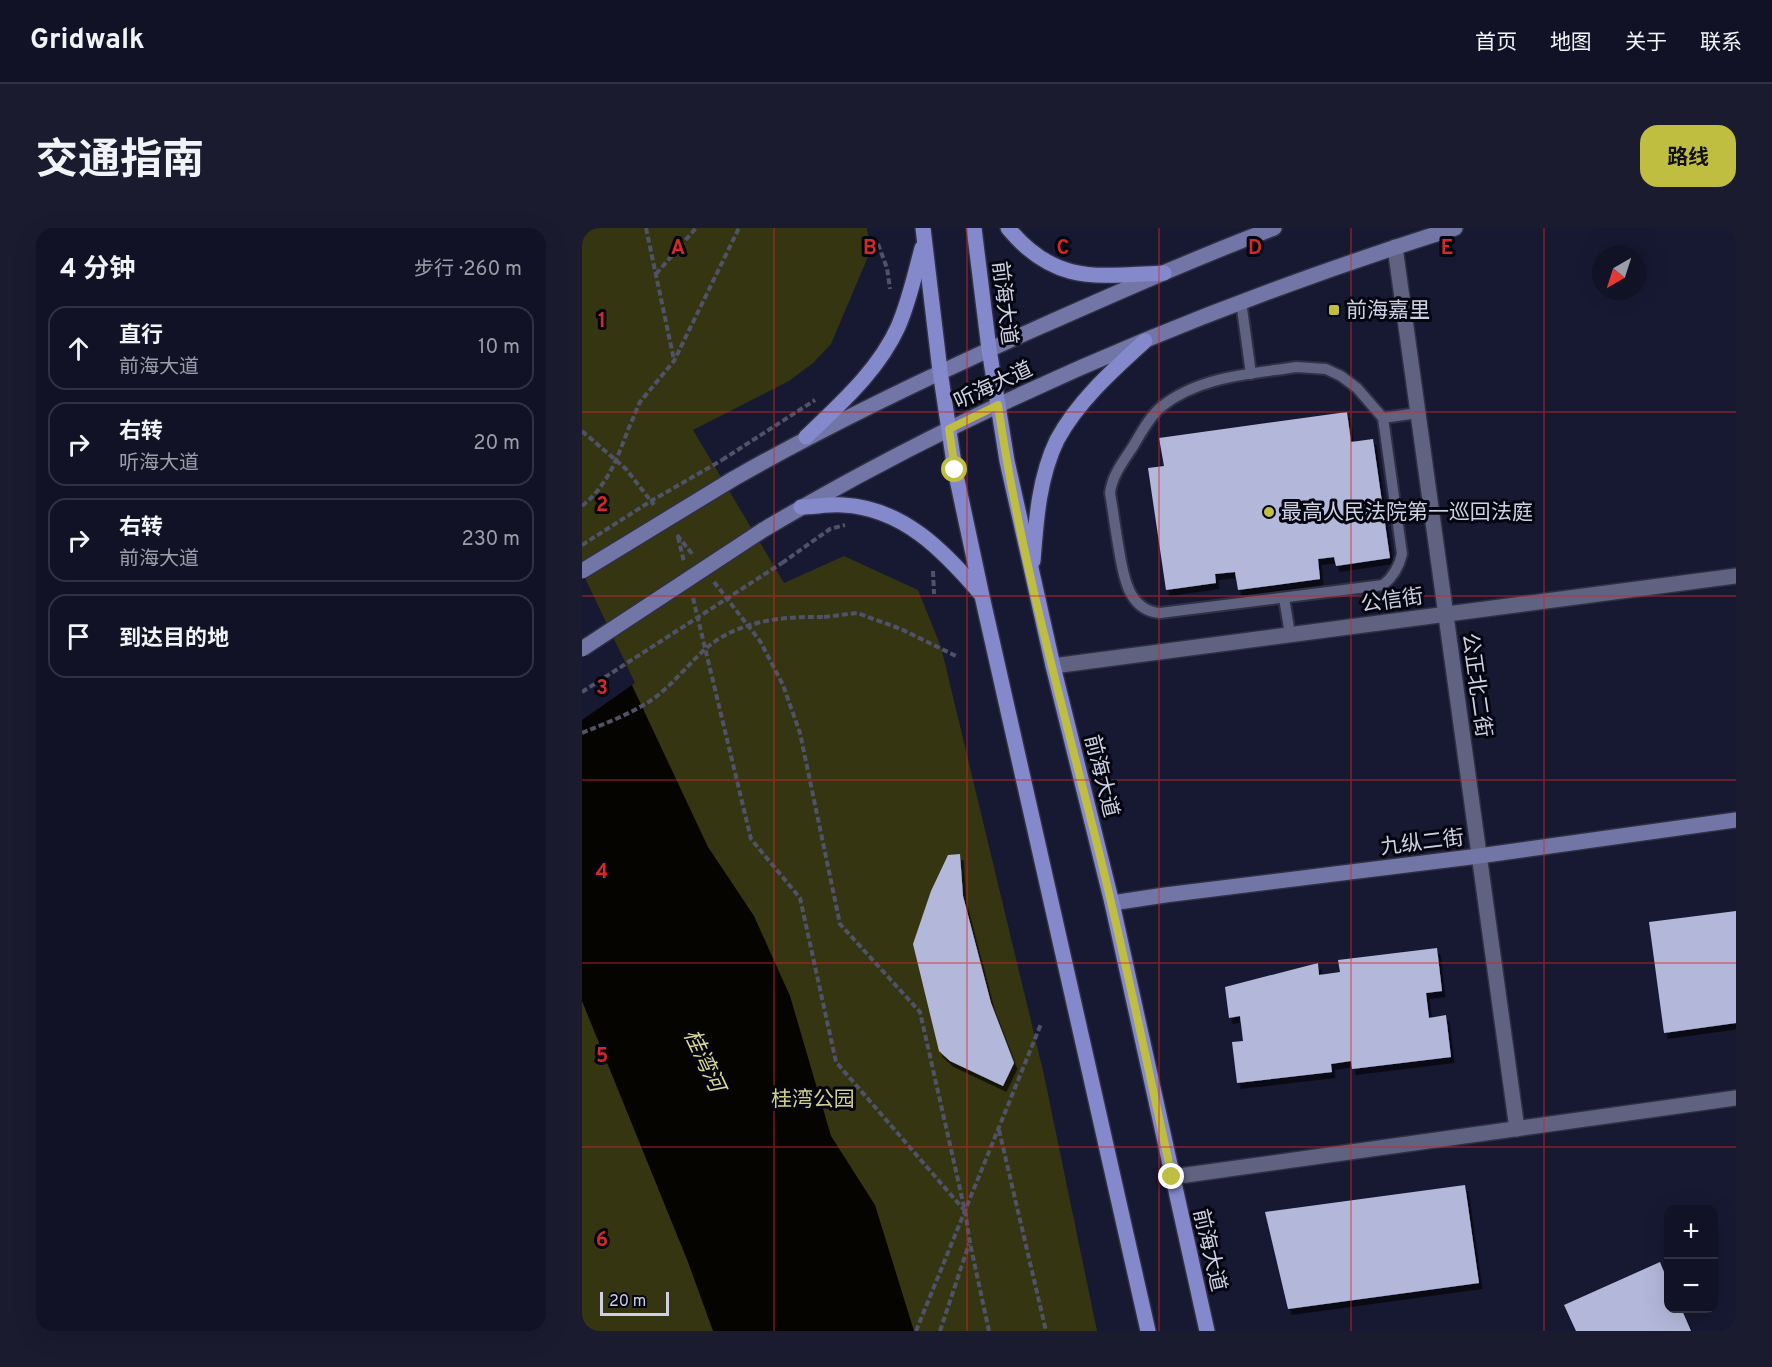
<!DOCTYPE html>
<html lang="zh">
<meta charset="utf-8">
<style>
body{margin:0;font-family:Overpass,"Noto Sans SC",sans-serif;background:#1a1b2e;color:#f1f3f6}
.controls{position:absolute;right:18px;bottom:18px;display:grid;overflow:hidden;border-radius:12px;box-shadow:0 6px 24px #0002}
.controls button{width:54px;height:54px;display:grid;place-items:center;padding:0;border:0;border-bottom:2px solid #303243;background:#111226;color:#f1f3f6;font:30px sans-serif}
.compass{position:absolute;left:1010px;top:18px;width:54px;height:54px;border-radius:50%;background:#111226;box-shadow:0 6px 24px #0002;rotate:219deg}
.scale{position:absolute;left:18px;bottom:15px;width:69px;box-sizing:border-box;padding-left:6px;border:3px solid #ced1e3;border-top:0;font-size:16px;line-height:21px;white-space:nowrap;color:#ced1e3;-webkit-text-stroke:4px #050510;paint-order:stroke}
.stop{position:absolute;width:18px;height:18px;margin:-14px;border:4px solid #bfbe41;border-radius:50%;background:#fff}
.stop.end{background:#bfbe41;border-color:#fff;box-shadow:0 2px 6px #0008}
.list{margin:0;padding:0;list-style:none}
h2{display:flex;justify-content:space-between;align-items:center;height:78px;margin:0;padding:0 24px;font-size:26px}
h2 small{font-size:20px;font-weight:400;color:#9c9ea7}
.list li{display:grid;grid-template-columns:39px 1fr auto;gap:18px;align-items:center;box-sizing:border-box;height:84px;margin:0 12px 12px;padding:0 12px;border:2px solid #303243;border-radius:18px}
.list b{display:block;font-size:22px;white-space:nowrap}
.list p{margin:0;font-size:20px;white-space:nowrap;color:#9c9ea7}
.list em{font-size:20px;font-style:normal;color:#9c9ea7}
.icon{flex:none;width:33px;height:33px;fill:none;stroke:currentColor;stroke-width:2;stroke-linecap:round;stroke-linejoin:round}
.map{position:relative;flex:none;width:1154px;height:1103px;overflow:hidden;border-radius:18px}
header{display:flex;align-items:center;gap:36px;box-sizing:border-box;height:84px;padding:0 30px;background:#111226;border-bottom:2px solid #303243}
header strong{font-size:28px}
nav{display:flex;gap:33px;margin-inline-start:auto;font-size:21px}
.intro{display:flex;align-items:center;justify-content:space-between;box-sizing:border-box;height:144px;padding:0 36px}
h1{margin:0;font-size:42px}
.button{padding:15px 27px;border-radius:18px;background:#bfbe41;color:#111;font-size:21px;font-weight:700}
main{display:flex;gap:36px;padding:0 36px}
aside{flex:1;background:#111226;border-radius:18px;box-shadow:0 6px 24px #0002}
.map>svg:first-child{display:block}
</style>
<header>
<strong>Gridwalk</strong>
<nav><a>首页</a><a>地图</a><a>关于</a><a>联系</a></nav>
</header>
<div class="intro"><h1>交通指南</h1><a class="button">路线</a></div>
<main>
<aside>
<h2>4 分钟<small>步行 · 260 m</small></h2>
<ul class="list">
<li><svg class="icon" aria-label="ahead" viewBox="0 0 24 24"><path d="M12 20V5M6 11l6-6 6 6"/></svg><div><b>直行</b><p>前海大道</p></div><em>10 m</em></li>
<li><svg class="icon" aria-label="right" viewBox="0 0 24 24"><path d="M7 20v-9h11M14 6l5 5-5 5"/></svg><div><b>右转</b><p>听海大道</p></div><em>20 m</em></li>
<li><svg class="icon" aria-label="right" viewBox="0 0 24 24"><path d="M7 20v-9h11M14 6l5 5-5 5"/></svg><div><b>右转</b><p>前海大道</p></div><em>230 m</em></li>
<li><svg class="icon" aria-label="arrive" viewBox="0 0 24 24"><path d="M6 21V4h12l-3 4 3 4H6"/></svg><div><b>到达目的地</b></div></li>
</ul>
</aside>
<div class="map">
<svg width="1154" height="1103" viewBox="0 0 1154 1103">
<defs>
<filter id="shadow"><feDropShadow dx="3.5" dy="6" stdDeviation="0" flood-color="#0009"/></filter>
</defs>
<rect width="100%" height="100%" fill="#171832"/>
<polygon fill="#353512" points="0,0 285,0 288,24 249,116 231,135 207,153 111,202 202,355 262,328 336,362 359,419 462,847 515,1103 0,1103"/>
<polygon fill="#060400" points="0,351 126,619 172,688 208,768 249,908 293,977 332,1103 131,1103 106,1034 0,773"/>
<polygon fill="#171832" points="0,348 3,350 53,455 0,492"/>
<g fill="#b3b8da" filter="url(#shadow)">
<polygon points="765,184 769,214 791,211 808,330 754,338 752,329 736,331 738,351 656,362 653,344 633,346 634,355 584,362 566,240 582,238 577,210"/>
<polygon points="378,626 381,668 409,775 432,835 421,858 368,833 357,823 331,716 349,663 366,627"/>
<polygon points="1154,683 1154,795 1082,805 1067,694"/>
<polygon points="855,720 860,763 844,765 847,790 864,787 869,829 770,841 769,833 749,836 750,844 655,855 650,814 661,813 658,788 647,790 643,759 736,735 737,747 758,744 756,732"/>
<polygon points="883,957 897,1055 706,1081 683,984"/>
<polygon points="1078,1034 1086,1054 1086,1080 1099,1080 1109,1103 994,1103 982,1077"/>
</g>
<g fill="none" stroke-linecap="round" stroke-linejoin="round">
<g stroke="#303045" stroke-width="14">
<g id="lane">
<polyline points="659,73 669,146"/>
<path d="M 715,139 L 744,141 L 759,148 L 775,160 L 801,190 L 820,326 C 817,339 811,349 801,357 L 578,385 C 544,382 541,344 536,316 C 533,299 531,282 528,265 C 530,248 540,235 550,220 C 558,207 567,189 579,179 C 617,148 669,146 715,139 Z"/>
<polyline points="801,190 836,185"/>
<polyline points="702,370 708,406"/>
</g>
</g>
<g stroke="#303045" stroke-width="18">
<g id="street">
<polyline points="813,19 935,901"/>
<polyline points="471,438 1154,348"/>
<polyline points="590,949 1154,870"/>
</g>
</g>
<g stroke="#303045" stroke-width="18">
<g id="secondary">
<path d="M 151,251 C 249,195 350,147 453,101 C 532,66 611,31 692,0"/>
<path d="M 181,302 C 398,173 632,76 873,0"/>
<polyline points="530,675 583,667 897,628 1154,592"/>
</g>
</g>
<g stroke="#303045" stroke-width="18">
<g id="primary">
<polyline points="341,0 358,143 373,242 400,368 566,1103"/>
<polyline points="392,0 407,121 425,233 471,438 530,675 625,1103"/>
<path d="M 426,0 C 473,57 515,48 582,45"/>
<path d="M 224,209 C 258,176 296,143 316,99 C 327,74 333,46 340,20"/>
<path d="M 219,279 C 232,279 247,276 261,277 C 321,280 362,323 398,365"/>
<path d="M 451,333 C 454,293 457,249 475,212 C 496,173 531,142 563,113"/>
</g>
</g>
<g stroke="#505269" stroke-width="4" stroke-dasharray="6 3" stroke-linecap="butt">
<polyline points="64,0 92,132"/>
<polyline points="296,16 305,40 308,61"/>
<polyline points="74,46 114,0"/>
<polyline points="46,202 58,174 92,133 157,0"/>
<polyline points="0,203 44,241 72,277"/>
<polyline points="140,232 233,172"/>
<polyline points="95,307 111,327"/>
<polyline points="96,309 102,334"/>
<polyline points="200,335 248,301 263,297"/>
<polyline points="351,343 352,366"/>
<polyline points="132,354 178,413 201,457 218,505 258,696 338,784 383,983 388,1015 407,1103"/>
<polyline points="111,370 169,611 218,670 254,834 383,983"/>
<polyline points="242,389 275,385 319,401 374,428"/>
<polyline points="417,902 464,1103"/>
<polyline points="334,1103 459,796"/>
<polyline points="358,1103 387,1016"/>
</g>
<use href="#lane" stroke="#5f6281" stroke-width="10"/>
<use href="#street" stroke="#5f6281" stroke-width="15"/>
<use href="#secondary" stroke="#7276a6" stroke-width="15"/>
<use href="#primary" stroke="#8489cb" stroke-width="15"/>
<g stroke="#303045" stroke-width="18" stroke-linecap="butt">
<g id="secondary-bridge">
<polyline points="0,343 151,251"/>
<polyline points="0,421 181,302"/>
</g>
</g>
<g stroke="#505269" stroke-width="4" stroke-dasharray="6 3" stroke-linecap="butt">
<path d="M 0,278 C 25,258 35,231 46,202"/>
<polyline points="0,317 69,273 140,232"/>
<polyline points="0,464 200,335"/>
<path d="M 0,505 C 24,495 49,486 71,471 C 90,457 104,439 121,423 C 153,393 200,388 242,389"/>
</g>
<use href="#secondary-bridge" stroke="#7276a6" stroke-width="15"/>
</g>
<g fill="none" stroke-linecap="round" stroke-linejoin="round">
<path stroke="#bfbe41" stroke-width="8" d="M 373,242 L 367,201 L 416,177 C 437,324 478,468 514,612 C 542,723 565,836 590,949"/>
</g>
<path fill="none" stroke="#d62828" stroke-width="1.5" stroke-opacity="0.55" d="M 192,0 L 192,1103M 385,0 L 385,1103M 577,0 L 577,1103M 769,0 L 769,1103M 962,0 L 962,1103M 0,184 L 1154,184M 0,368 L 1154,368M 0,552 L 1154,552M 0,735 L 1154,735M 0,919 L 1154,919"/>
<g fill="#bfbe41" stroke="#050510" stroke-width="2">
<rect x="746" y="76" width="12" height="12" rx="3"/>
<circle cx="687" cy="284" r="6"/>
</g>
<g text-anchor="middle" stroke-width="6" stroke-linejoin="round" paint-order="stroke">
<g font-size="21" fill="#ced1e3" stroke="#050510">
<text transform="translate(423 75) rotate(83)" y="7">前海大道</text>
<text transform="translate(411 157) rotate(-25)" y="7">听海大道</text>
<text transform="translate(810 372) rotate(-8)" y="7">公信街</text>
<text transform="translate(895 457) rotate(82)" y="7">公正北二街</text>
<text transform="translate(520 548) rotate(76)" y="7">前海大道</text>
<text transform="translate(840 614) rotate(-7)" y="7">九纵二街</text>
<text transform="translate(628 1022) rotate(77)" y="7">前海大道</text>
</g>
<g font-size="21" fill="#ced1e3" stroke="#050510" text-anchor="start">
<text x="764" y="89">前海嘉里</text>
<text x="699" y="291">最高人民法院第一巡回法庭</text>
</g>
<g font-size="21" fill="#cfd08d" stroke="#050510">
<text x="231" y="878">桂湾公园</text>
</g>
<g font-size="22" font-style="italic" fill="#d7d894" stroke="#050510">
<text transform="translate(123 832) rotate(65)" y="8">桂湾河</text>
</g>
</g>
<g font-size="20" text-anchor="middle" font-weight="bold" fill="#d62828" stroke="#050510" stroke-width="6" stroke-linejoin="round" paint-order="stroke">
<text x="96" y="26">A</text>
<text x="288" y="26">B</text>
<text x="481" y="26">C</text>
<text x="673" y="26">D</text>
<text x="865" y="26">E</text>
<text x="20" y="99">1</text>
<text x="20" y="283">2</text>
<text x="20" y="466">3</text>
<text x="20" y="650">4</text>
<text x="20" y="834">5</text>
<text x="20" y="1018">6</text>
</g>
</svg>
<div class="controls">
<button>+</button>
<button>−</button>
</div>
<svg class="compass" viewBox="-18 -18 36 36"><path d="M0-13l5 13h-10z" fill="#e53935"/><path d="M0 13l5-13h-10z" fill="#9c9ea7"/></svg>
<div class="scale">20 m</div>
<div class="stop" style="left:373px;top:242px"></div>
<div class="stop end" style="left:590px;top:949px"></div>
</div>
</main>
